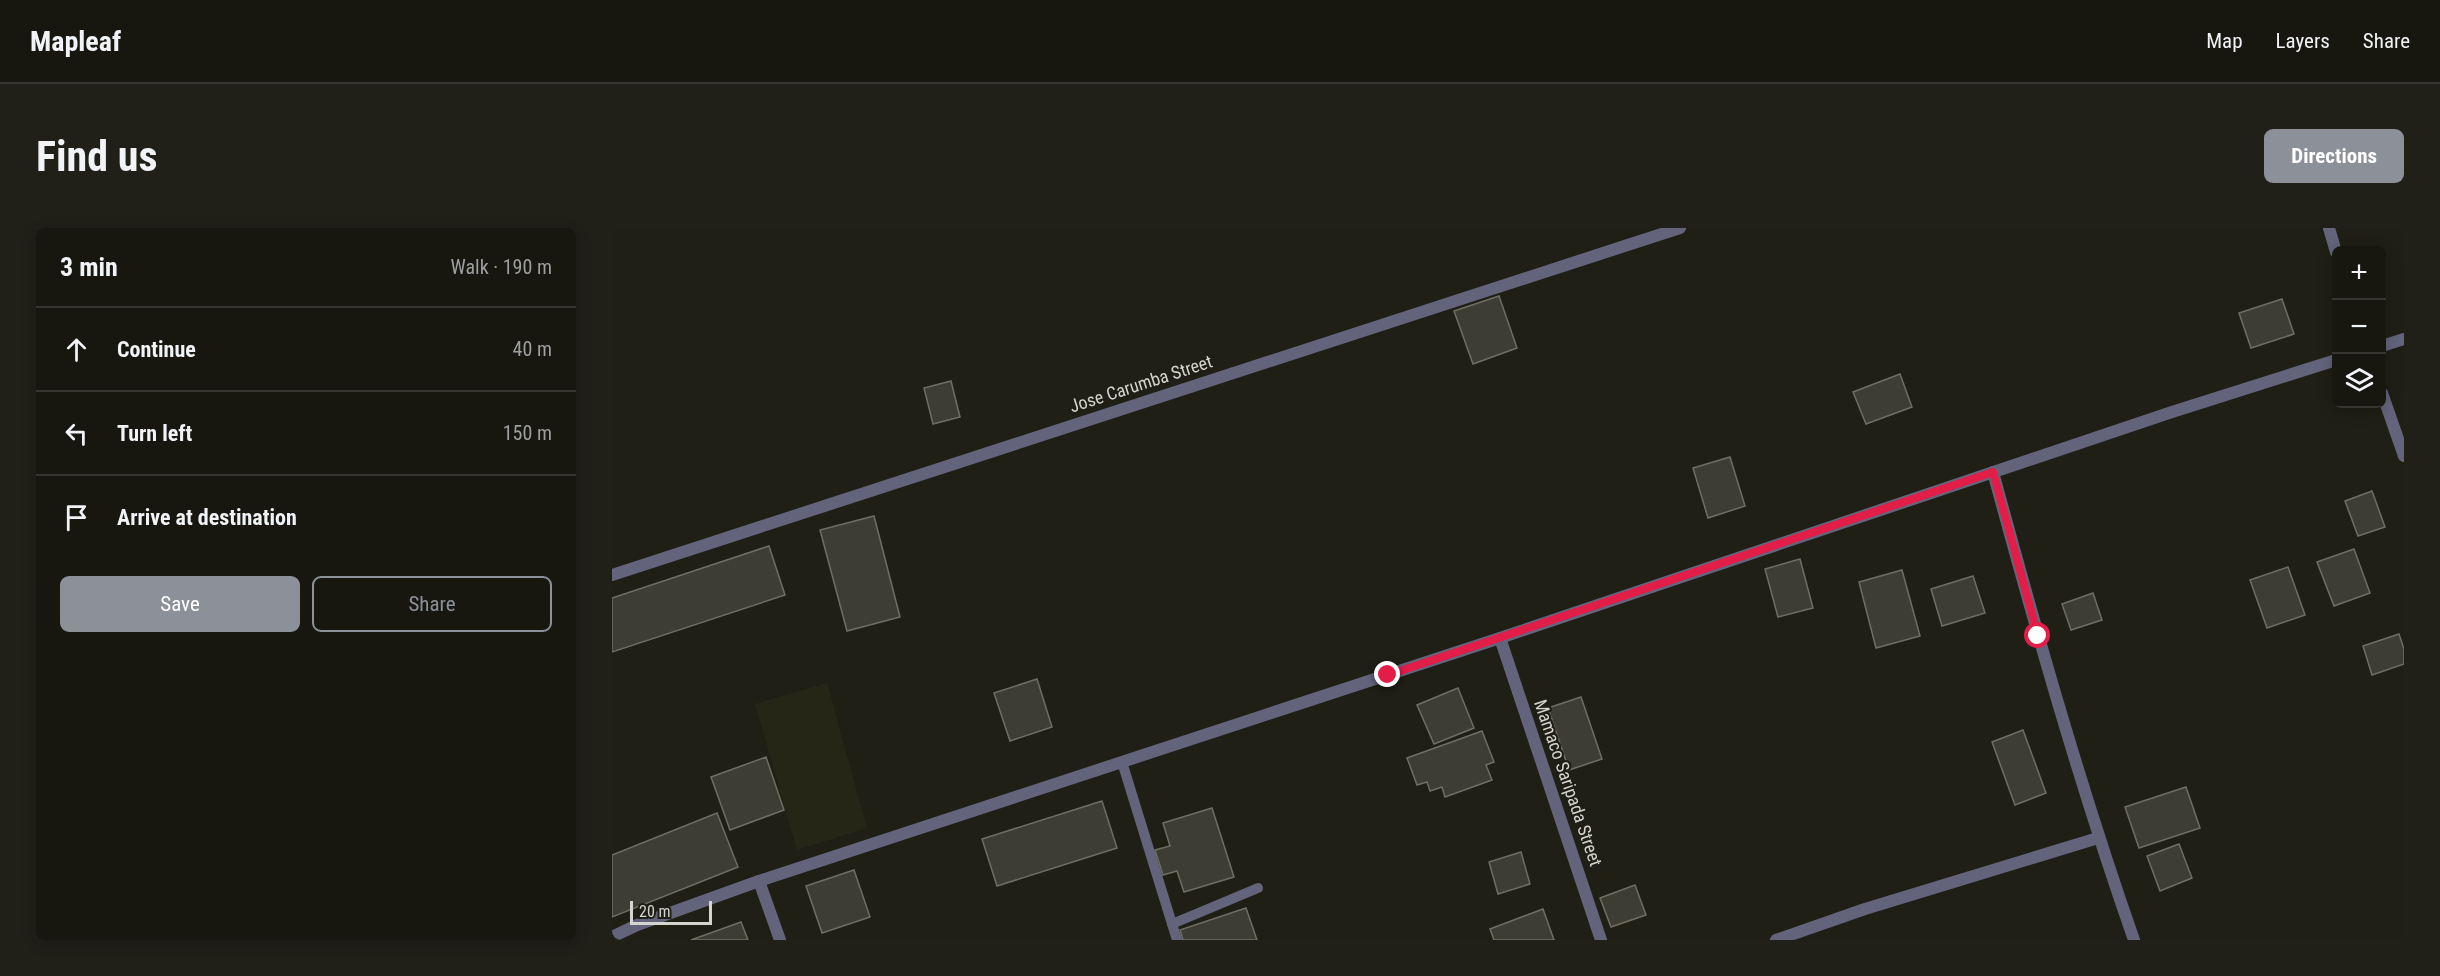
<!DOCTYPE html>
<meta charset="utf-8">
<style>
body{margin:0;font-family:"Roboto Condensed",sans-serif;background:#202019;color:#f1f3f6}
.controls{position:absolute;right:18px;top:18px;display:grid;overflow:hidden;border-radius:9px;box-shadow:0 3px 15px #0003}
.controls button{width:54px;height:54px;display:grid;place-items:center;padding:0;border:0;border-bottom:2px solid #363630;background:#171710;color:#f1f3f6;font:30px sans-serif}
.scale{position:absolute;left:18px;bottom:15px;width:82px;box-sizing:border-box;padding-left:6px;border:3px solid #d5d5cf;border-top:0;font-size:16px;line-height:21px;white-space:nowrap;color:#d5d5cf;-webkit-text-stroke:4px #1f1f16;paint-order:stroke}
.stop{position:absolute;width:18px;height:18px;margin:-14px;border:4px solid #e11d48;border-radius:50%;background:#fff}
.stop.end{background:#e11d48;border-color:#fff;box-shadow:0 2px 6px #0008}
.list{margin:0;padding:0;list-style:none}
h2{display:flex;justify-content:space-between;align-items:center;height:78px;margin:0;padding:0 24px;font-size:26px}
h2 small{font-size:20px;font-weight:400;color:#9e9f9f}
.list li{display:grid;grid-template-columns:39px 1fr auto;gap:18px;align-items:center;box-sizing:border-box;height:84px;padding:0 24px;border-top:2px solid #363630}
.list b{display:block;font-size:22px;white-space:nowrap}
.list em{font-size:20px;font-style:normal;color:#9e9f9f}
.actions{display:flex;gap:12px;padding:18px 24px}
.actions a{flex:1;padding:14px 0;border:2px solid #8c9099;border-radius:9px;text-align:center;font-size:21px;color:#8c9099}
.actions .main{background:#8c9099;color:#fff}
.icon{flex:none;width:33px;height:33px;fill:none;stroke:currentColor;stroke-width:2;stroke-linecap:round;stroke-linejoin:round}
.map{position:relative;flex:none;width:1792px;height:712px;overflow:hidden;border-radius:9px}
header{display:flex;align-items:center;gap:36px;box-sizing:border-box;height:84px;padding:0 30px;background:#171710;border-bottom:2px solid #363630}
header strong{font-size:28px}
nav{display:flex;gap:33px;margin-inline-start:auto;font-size:21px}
.intro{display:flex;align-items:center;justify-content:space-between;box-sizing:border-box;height:144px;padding:0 36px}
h1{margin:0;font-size:42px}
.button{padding:15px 27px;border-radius:9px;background:#8c9099;color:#fff;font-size:21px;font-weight:700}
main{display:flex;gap:36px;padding:0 36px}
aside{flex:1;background:#171710;border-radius:9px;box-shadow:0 3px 15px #0003}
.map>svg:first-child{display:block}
</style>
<header>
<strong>Mapleaf</strong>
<nav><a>Map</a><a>Layers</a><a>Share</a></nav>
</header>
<div class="intro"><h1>Find us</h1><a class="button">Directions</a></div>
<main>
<aside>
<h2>3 min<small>Walk · 190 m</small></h2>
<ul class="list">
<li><svg class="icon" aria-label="ahead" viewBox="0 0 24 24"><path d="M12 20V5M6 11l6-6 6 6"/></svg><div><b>Continue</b></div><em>40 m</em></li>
<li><svg class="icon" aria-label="left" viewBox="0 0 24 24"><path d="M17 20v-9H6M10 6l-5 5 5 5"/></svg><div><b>Turn left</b></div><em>150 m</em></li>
<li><svg class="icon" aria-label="arrive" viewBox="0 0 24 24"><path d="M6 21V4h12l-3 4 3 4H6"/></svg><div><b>Arrive at destination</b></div></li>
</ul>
<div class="actions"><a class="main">Save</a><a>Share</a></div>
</aside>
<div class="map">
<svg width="1792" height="712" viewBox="0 0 1792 712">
<rect width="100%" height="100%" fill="#1f1f16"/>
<polygon fill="#262617" points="215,455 255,600 185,622 143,476"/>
<g fill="#3d3d33" stroke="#6e6e63" stroke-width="1.5">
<polygon points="887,68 905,120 861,136 842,83"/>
<polygon points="1670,71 1682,106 1639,120 1627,85"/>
<polygon points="1288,146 1300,179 1254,196 1241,164"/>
<polygon points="339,153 348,189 321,196 312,160"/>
<polygon points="1118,229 1133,278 1096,290 1081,240"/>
<polygon points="1760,263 1773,299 1746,308 1733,273"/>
<polygon points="262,288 288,389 235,403 208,302"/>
<polygon points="157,318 173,367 0,424 0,370"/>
<polygon points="1742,321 1758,365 1722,378 1705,334"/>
<polygon points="1188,331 1201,380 1166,389 1153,341"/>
<polygon points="1676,339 1693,387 1655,400 1638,352"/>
<polygon points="1290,342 1308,408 1264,420 1247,354"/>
<polygon points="1361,348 1373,385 1330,398 1319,361"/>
<polygon points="1481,365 1490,392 1459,402 1450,376"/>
<polygon points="1787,406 1792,421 1792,436 1760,447 1751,418"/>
<polygon points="425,451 440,499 398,513 382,465"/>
<polygon points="846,460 862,500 822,516 805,477"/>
<polygon points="969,469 990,531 957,542 936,480"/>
<polygon points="1411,502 1434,565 1403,577 1380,514"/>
<polygon points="870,503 882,534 874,537 880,552 833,569 830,559 818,563 815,554 805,557 795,530"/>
<polygon points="154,529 172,582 118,602 99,549"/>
<polygon points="1574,559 1588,600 1527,620 1513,579"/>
<polygon points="490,573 505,620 385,658 370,611"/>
<polygon points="600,580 622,649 572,664 565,643 551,647 543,622 558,618 551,595"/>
<polygon points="105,585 126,639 0,689 0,627"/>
<polygon points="1567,616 1580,650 1548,663 1535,628"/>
<polygon points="909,624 918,656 886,666 877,634"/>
<polygon points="242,642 258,689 210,705 194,658"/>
<polygon points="1023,657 1034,687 999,699 988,670"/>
<polygon points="634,680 645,712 571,712 568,702"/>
<polygon points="931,681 942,712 882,712 878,701"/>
<polygon points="129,694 136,712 79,712"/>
</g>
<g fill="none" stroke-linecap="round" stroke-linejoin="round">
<g stroke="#63647b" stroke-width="10">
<polyline points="510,534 565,712"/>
<polyline points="560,696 646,660"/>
</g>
<g stroke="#63647b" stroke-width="12">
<polyline points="1717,0 1724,24"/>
<polyline points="1770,118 1792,111"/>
<polyline points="1770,165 1792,228"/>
<path d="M 1381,244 C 1424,402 1468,558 1522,712"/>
<polyline points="0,347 1068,0"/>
<polyline points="888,410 989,712"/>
<polyline points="147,653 168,712"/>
<polyline points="0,709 25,697 147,653 888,410 1560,184 1724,132"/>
<polyline points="1164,712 1253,681 1486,610"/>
</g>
</g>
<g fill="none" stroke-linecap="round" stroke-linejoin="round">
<polyline stroke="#e11d48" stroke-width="8" points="776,447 1381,244 1426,408"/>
</g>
<g text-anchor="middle" stroke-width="4.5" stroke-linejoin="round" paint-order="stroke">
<g font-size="18" fill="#d5d5cf" stroke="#1f1f16">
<text transform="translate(529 156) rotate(-18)" y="6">Jose Carumba Street</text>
<text transform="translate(956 555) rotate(71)" y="6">Mamaco Saripada Street</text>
</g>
</g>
</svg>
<div class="controls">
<button>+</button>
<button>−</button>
<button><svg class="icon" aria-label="layers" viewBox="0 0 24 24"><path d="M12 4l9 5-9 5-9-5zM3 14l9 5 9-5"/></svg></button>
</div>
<div class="scale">20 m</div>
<div class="stop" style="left:1426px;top:408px"></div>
<div class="stop end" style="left:776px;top:447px"></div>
</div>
</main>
